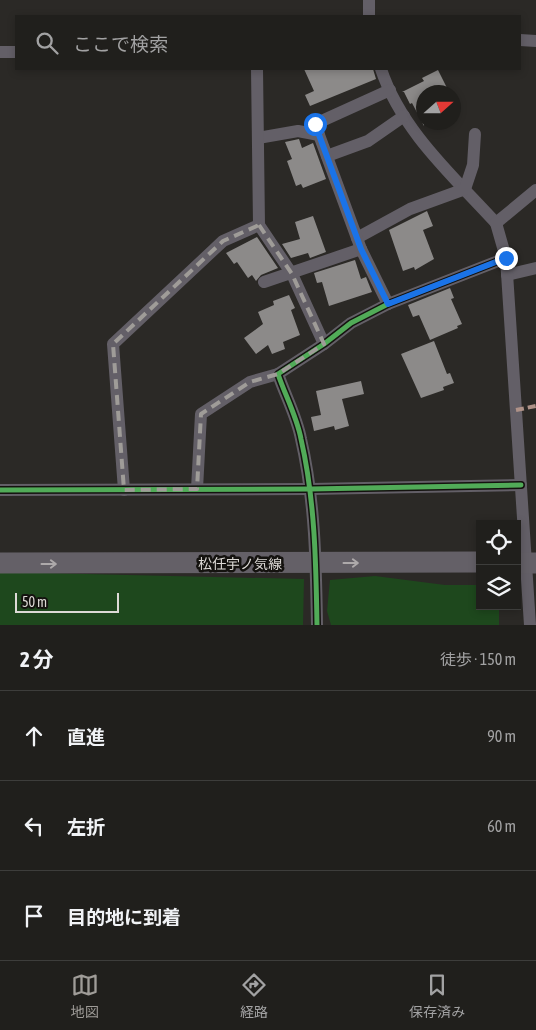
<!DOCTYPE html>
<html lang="ja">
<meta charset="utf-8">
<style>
body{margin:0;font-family:"Asap Condensed","Noto Sans JP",sans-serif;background:#2d2c29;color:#f1f3f6}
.controls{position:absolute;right:15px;bottom:15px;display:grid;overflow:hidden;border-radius:0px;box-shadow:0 2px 8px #0003}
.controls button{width:45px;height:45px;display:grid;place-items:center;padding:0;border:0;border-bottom:1px solid #3d3d3b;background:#201f1c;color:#f1f3f6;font:25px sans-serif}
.compass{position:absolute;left:416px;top:85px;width:45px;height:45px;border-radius:50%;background:#201f1c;box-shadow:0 2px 8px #0003;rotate:69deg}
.scale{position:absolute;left:15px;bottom:12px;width:104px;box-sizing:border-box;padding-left:5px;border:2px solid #dddad6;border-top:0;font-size:14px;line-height:18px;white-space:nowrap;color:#dddad6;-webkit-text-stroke:4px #14120f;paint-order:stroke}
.stop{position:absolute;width:15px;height:15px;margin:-11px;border:4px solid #1a73e8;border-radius:50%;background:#fff}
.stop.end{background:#1a73e8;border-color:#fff;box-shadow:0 1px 5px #0008}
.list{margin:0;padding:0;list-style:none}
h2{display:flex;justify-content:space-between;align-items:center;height:65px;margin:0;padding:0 20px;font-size:21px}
h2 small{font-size:16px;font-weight:400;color:#a2a2a3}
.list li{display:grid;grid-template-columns:32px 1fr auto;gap:15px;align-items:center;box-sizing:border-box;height:90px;padding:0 20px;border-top:1px solid #3d3d3b}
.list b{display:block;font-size:19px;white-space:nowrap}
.list em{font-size:16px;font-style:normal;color:#a2a2a3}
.icon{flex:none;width:28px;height:28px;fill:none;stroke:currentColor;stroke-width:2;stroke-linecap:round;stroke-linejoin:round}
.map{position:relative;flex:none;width:536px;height:625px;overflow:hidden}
.search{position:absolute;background:#201f1c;box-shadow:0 2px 8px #0003;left:15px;right:15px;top:15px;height:55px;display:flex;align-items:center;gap:12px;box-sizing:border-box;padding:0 18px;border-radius:0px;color:#a2a2a3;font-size:19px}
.sheet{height:335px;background:#201f1c}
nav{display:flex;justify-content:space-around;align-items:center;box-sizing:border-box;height:70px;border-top:1px solid #3d3d3b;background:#201f1c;font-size:14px;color:#a2a2a3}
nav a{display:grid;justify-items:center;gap:2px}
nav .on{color:#9f9c98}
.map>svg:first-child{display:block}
</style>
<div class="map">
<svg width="536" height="625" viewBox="0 0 536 625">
<rect width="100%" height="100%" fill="#2b2926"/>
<g fill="#1e481d">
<polygon points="0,572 304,579 303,625 0,625"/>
<polygon points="375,576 445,585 480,585 480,606 499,606 499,625 331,625 327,611 330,580"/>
</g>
<g fill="#8c8a89">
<polygon points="304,69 373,69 376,79 310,106 305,95 314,91"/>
<polygon points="438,70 449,92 424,92 424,126 412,103 410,104 404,92 402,92 424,81 422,78"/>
<polygon points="299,139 302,148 313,143 326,179 303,188 301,184 296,186 287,161 292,159 285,142"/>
<polygon points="427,211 433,226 423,230 434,259 415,270 414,267 403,271 389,230"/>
<polygon points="313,216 326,252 310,258 308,253 291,258 282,244 300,239 295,222"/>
<polygon points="257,237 278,268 261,275 256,281 252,275 248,278 237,262 234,264 226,253"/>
<polygon points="355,260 361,279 366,277 372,292 329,306 322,282 317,283 314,273"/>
<polygon points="450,288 454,298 451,299 462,324 457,326 458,328 430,340 419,315 413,317 408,305"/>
<polygon points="289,295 295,308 291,310 300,335 283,342 285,349 272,354 268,345 256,354 244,338 263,324 258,312 274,305 273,301"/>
<polygon points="434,341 447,374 450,373 454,383 443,387 444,390 421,398 401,354"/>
<polygon points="361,381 364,394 342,399 349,426 335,430 334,426 314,431 311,417 321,415 316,391"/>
</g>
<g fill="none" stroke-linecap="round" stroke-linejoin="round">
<g stroke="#635f67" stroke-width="12">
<polyline points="369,0 369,16"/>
<polyline points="520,40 536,41"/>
<polyline points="0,52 16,52"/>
<path d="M 381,69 C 401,130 453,176 496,223"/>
<polyline points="258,138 298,131 319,135"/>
<polyline points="327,156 368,141 404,116"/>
<polyline points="259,225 292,274 324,344"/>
<polyline points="357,238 410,209 465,189 473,165 475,134"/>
<polyline points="507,275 536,268"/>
<polyline points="264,282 361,249"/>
<polyline points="388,304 361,249 315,124 390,90"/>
<polyline points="197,489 201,414 250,382 278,374"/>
<polyline points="0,490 311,489 521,485"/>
<polyline points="124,490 113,344 223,241 259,225 257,69"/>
<path d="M 317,625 C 316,563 315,500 301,439 C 297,417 285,395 278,374 L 324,344 L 351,323 L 388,304 L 506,258"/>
<polyline points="530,625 506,258 496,223 536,190"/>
</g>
<g stroke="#646067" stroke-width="21">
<polyline points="0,563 480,562"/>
<polyline points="517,563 536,563"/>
</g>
<polyline stroke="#af9288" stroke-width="4" stroke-dasharray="8 4" stroke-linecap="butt" points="516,410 536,406"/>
<g stroke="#14120f" stroke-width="8">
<g id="cycleway">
<polyline points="0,490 311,489 521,485"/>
<path d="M 317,625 C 316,563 315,500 301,439 C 297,417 285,395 278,374 L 324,344 L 351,323 L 388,304 L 506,258"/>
</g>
</g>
<use href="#cycleway" stroke="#51ab58" stroke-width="5"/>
</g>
<defs><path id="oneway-shaft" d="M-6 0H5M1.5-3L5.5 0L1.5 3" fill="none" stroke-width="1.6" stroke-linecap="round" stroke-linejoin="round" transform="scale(1.25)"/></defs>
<g stroke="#ada9aa">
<use href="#oneway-shaft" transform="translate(351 563)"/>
<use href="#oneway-shaft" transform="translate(49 564)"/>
</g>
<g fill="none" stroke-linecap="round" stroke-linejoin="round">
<polyline stroke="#1a73e8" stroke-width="6" points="315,124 361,249 388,304 506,258"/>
</g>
<path fill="none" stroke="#9f9c98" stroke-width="4" stroke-dasharray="10 6" stroke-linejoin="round" d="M 259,225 L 292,274 L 324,344 L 278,374 L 250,382 L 201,414 L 197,489 L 124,490 L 113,344 L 223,241 Z"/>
<g text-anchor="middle" stroke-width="5" stroke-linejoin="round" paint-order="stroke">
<g font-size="14" fill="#dddad6" stroke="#14120f">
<text x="240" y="569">松任宇ノ気線</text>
</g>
</g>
</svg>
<div class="controls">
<button><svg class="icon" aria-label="locate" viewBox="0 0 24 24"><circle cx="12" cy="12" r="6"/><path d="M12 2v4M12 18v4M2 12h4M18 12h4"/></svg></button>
<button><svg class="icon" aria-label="layers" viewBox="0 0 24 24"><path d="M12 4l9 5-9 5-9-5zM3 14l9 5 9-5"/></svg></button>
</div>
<svg class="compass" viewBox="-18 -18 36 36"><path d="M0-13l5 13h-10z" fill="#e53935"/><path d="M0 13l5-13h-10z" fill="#a2a2a3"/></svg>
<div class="scale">50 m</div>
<div class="stop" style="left:315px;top:124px"></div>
<div class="stop end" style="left:506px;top:258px"></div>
<div class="search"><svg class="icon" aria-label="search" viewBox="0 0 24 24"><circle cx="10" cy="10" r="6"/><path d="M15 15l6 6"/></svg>ここで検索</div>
</div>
<section class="sheet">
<h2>2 分<small>徒歩 · 150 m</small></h2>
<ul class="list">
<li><svg class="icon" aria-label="ahead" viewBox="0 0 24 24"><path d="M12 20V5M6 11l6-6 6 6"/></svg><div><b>直進</b></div><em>90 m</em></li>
<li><svg class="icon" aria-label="left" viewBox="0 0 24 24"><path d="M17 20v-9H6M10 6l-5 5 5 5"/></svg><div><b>左折</b></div><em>60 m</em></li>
<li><svg class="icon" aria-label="arrive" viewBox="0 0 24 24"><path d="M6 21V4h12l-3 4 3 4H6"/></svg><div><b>目的地に到着</b></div></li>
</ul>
</section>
<nav>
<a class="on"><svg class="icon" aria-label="map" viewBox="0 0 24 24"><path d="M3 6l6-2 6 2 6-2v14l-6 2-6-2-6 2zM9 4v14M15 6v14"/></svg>地図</a>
<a><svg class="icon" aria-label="directions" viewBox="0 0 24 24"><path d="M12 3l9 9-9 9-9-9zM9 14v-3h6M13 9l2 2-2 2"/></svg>経路</a>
<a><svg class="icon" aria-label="saved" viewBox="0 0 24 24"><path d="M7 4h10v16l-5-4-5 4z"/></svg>保存済み</a>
</nav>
